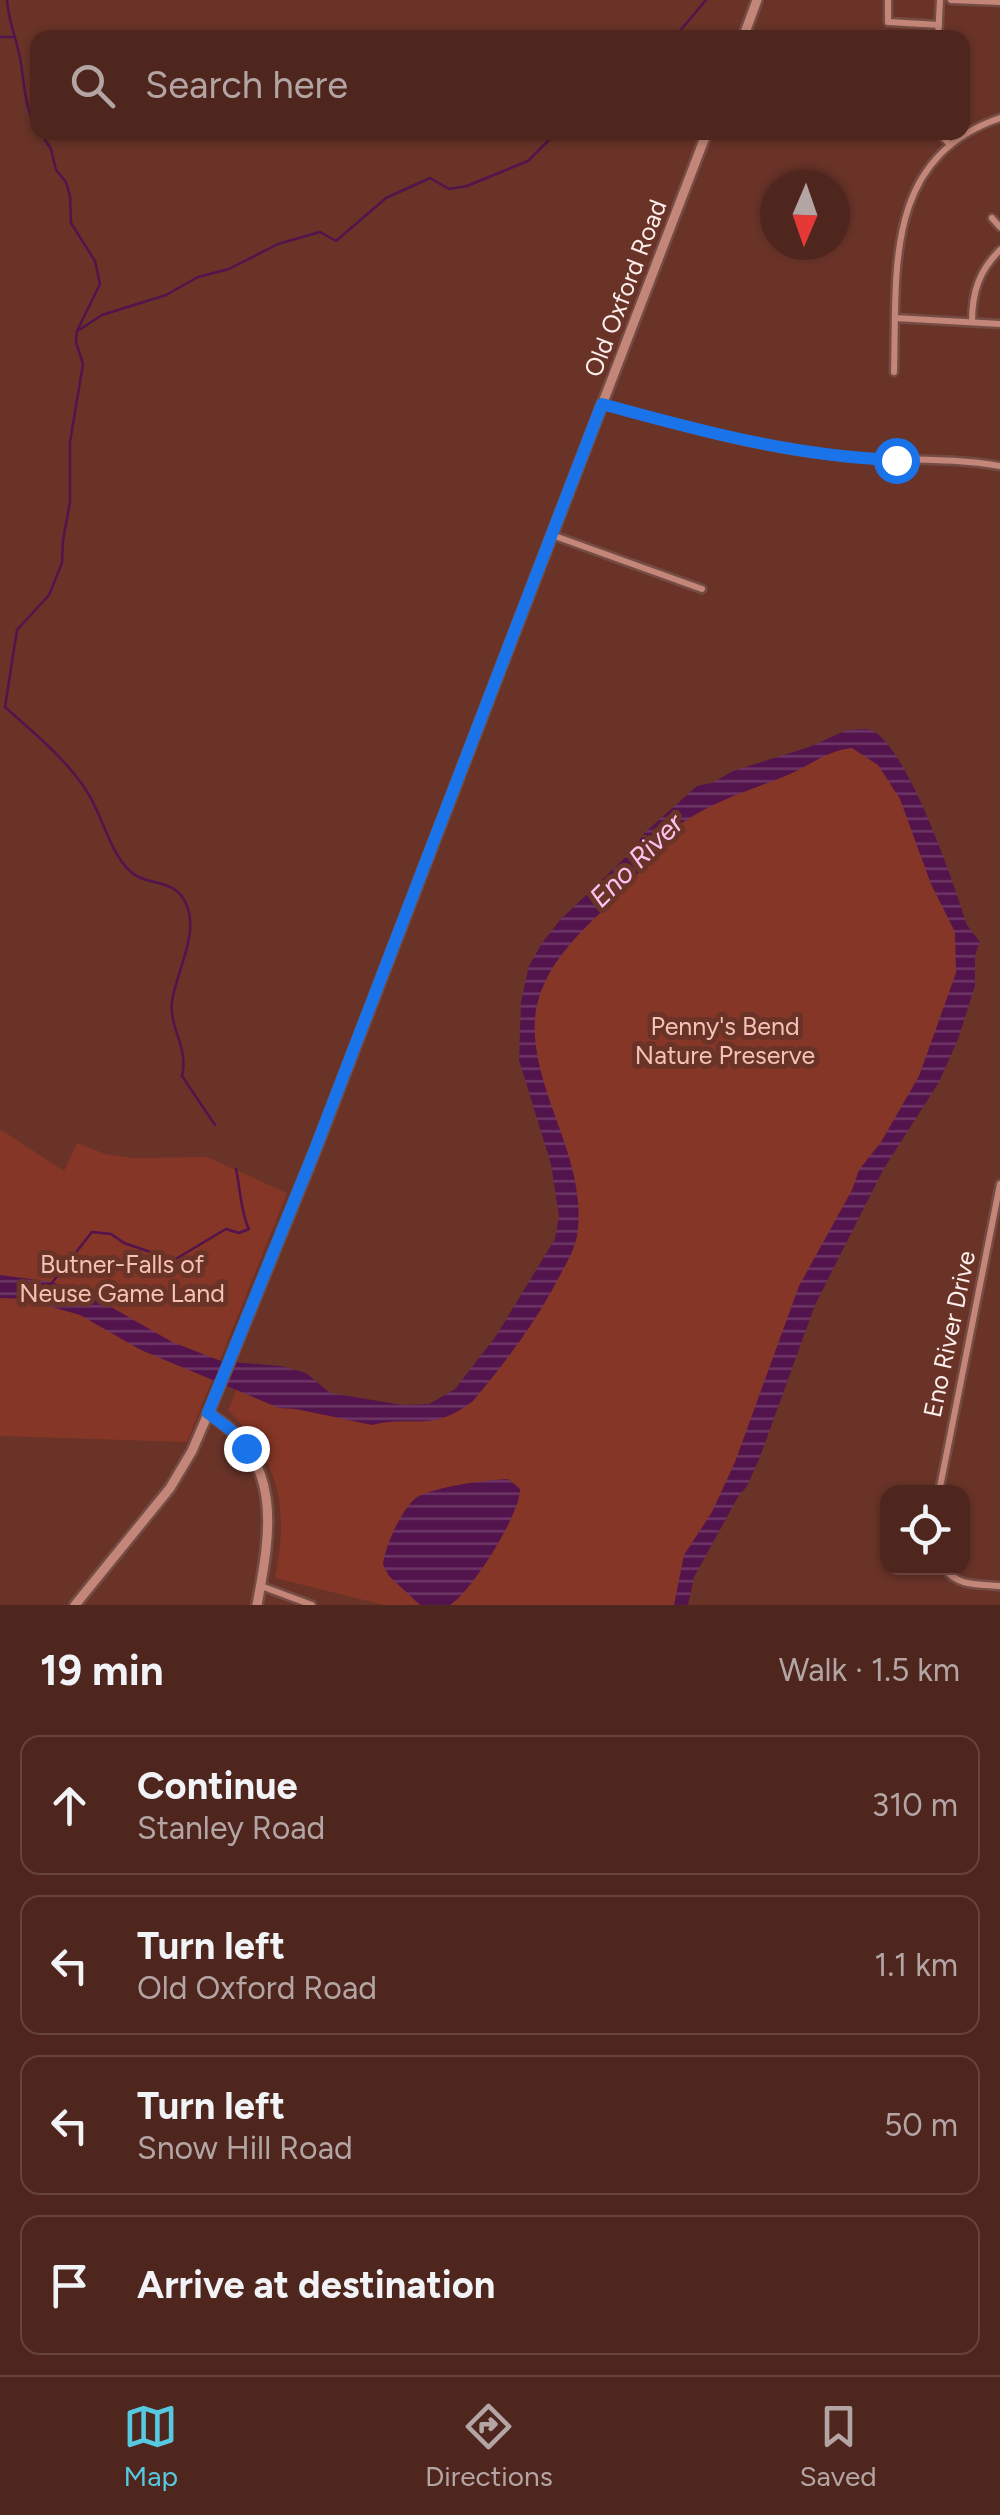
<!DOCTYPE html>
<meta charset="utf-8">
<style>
body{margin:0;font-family:Figtree,sans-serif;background:#552e27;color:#f1f3f6}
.controls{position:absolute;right:30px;bottom:30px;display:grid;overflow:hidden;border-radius:20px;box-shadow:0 2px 8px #0004}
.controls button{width:90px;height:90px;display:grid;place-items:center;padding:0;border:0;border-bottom:2px solid #66433c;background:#4f261e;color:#f1f3f6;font:50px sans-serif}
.compass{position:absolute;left:760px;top:170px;width:90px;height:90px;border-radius:50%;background:#4f261e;box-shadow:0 2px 8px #0004;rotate:182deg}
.stop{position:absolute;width:30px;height:30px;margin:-22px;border:8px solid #1a73e8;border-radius:50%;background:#fff}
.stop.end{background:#1a73e8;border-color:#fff;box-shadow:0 2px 10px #0008}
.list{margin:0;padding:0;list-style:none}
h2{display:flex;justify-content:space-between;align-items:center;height:130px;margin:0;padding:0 40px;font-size:42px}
h2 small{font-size:32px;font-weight:400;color:#b3a5a4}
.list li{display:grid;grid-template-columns:65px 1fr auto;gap:30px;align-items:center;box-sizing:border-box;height:140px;margin:0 20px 20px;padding:0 20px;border:2px solid #66433c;border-radius:20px}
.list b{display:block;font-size:38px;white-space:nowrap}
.list p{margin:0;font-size:32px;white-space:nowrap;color:#b3a5a4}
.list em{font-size:32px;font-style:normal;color:#b3a5a4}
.icon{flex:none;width:55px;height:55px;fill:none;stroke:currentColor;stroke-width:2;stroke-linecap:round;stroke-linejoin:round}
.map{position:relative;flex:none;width:1000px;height:1605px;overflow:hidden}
.search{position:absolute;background:#4f261e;box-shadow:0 2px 8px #0004;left:30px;right:30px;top:30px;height:110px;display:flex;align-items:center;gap:25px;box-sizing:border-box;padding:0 35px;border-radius:20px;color:#b3a5a4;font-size:38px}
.sheet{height:770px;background:#4f261e}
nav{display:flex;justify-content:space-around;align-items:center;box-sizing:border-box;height:140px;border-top:2px solid #66433c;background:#4f261e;font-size:28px;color:#b3a5a4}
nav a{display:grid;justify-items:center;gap:5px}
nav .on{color:#56c9e1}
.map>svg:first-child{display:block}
</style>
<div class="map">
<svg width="1000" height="1605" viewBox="0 0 1000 1605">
<defs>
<pattern id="water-rules" width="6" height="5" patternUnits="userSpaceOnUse" patternTransform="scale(2.5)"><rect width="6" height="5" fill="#53134c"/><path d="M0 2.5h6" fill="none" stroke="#6d3666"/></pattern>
</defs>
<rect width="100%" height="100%" fill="#693328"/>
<g fill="#853626">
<path d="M 840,742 L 871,742 L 911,799 L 961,931 L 962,983 L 934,1060 L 865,1174 L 679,1605 L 384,1605 L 275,1578 C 289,1508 280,1461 228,1410 L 243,1374 L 338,1403 L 443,1410 L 561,1254 L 566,1214 L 535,1087 L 533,981 L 700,799 Z"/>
<polygon points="0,1129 64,1171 77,1143 105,1154 133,1158 207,1157 287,1193 187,1442 0,1436"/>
</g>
<g fill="url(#water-rules)">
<path d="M 847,730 C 854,730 865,728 871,730 C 907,745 955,886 967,925 L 980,942 L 975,955 L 975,986 L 958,1039 L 939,1082 L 883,1170 L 815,1305 L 760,1457 L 747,1486 L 738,1497 L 694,1577 L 688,1605 L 674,1605 L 684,1555 L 712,1512 L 735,1462 L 799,1286 L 852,1190 L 859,1170 L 881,1142 L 919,1076 L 956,973 L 955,932 L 931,884 L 900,799 L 878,765 L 852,748 C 829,750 810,765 790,774 C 750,791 708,802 674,829 C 656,843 646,865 631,882 C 589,927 530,967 535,1037 C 540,1105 588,1165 577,1236 C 574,1251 566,1264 559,1277 C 534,1325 507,1360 473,1401 C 430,1434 414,1414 372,1425 L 296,1409 L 279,1408 L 141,1350 L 80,1315 L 24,1299 L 0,1298 L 0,1275 L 52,1282 L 99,1300 L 172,1342 L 221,1361 L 281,1366 L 306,1373 L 330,1393 L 403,1405 L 429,1404 L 447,1394 L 455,1389 L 496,1336 L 555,1239 L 559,1216 L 551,1164 L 519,1060 L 521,1002 L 529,966 L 542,943 L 560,920 L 631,852 L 640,837 L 697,786 L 712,783 L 733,771 L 809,747 Z"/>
<path d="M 508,1479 L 520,1489 C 520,1515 472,1591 450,1605 L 420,1605 L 389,1576 L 383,1564 C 385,1546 404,1502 421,1495 C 447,1485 480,1481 508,1479 Z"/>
</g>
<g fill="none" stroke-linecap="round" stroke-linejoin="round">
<g stroke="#53134c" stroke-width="2.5">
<path d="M 7,0 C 8,18 14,32 18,49 C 25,74 22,107 38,129"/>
<polyline points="0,37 13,37"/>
<polyline points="674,38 706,0"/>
<path d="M 40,132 L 51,149 L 56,170 L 66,182 L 70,196 L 71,223 L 95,261 L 100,284 L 77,331 L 76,342 L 83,364 L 70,442 L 70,502 L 63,540 L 62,563 L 49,595 L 17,630 L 5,707 C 33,732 65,758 86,790 C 103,815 108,850 130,871 C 145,886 170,878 183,898 C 203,929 176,970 172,1002 C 169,1029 189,1047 182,1076 L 215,1125"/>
<polyline points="79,330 102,315 166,295 198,277 229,269 278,244 320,232 336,241 386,198 430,178 449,189 467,186 528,161 557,132"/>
<path d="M 51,1284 L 92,1232 L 111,1234 L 124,1243 L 174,1260 L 226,1229 L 239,1233 L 249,1229 C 241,1214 240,1187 236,1169"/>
</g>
<g stroke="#754c44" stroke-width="11">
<g id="street">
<polyline points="888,0 888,22 939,25"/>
<polyline points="951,0 1000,2"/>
<polyline points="938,38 940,0"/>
<polyline points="939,132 950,145"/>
<polyline points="992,218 1000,227"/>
<polyline points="895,318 1000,324"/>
<path d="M 972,322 C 972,292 979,271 1000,250"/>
<path d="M 894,372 C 897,271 883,158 1000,118"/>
<path d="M 602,404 C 678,425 751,446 829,455 C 886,462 944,456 1000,466"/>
<polyline points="552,535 702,589"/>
<polyline points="939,1492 1000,1184"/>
<path d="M 945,1568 C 956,1587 980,1584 1000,1586"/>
<polyline points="261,1586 312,1605"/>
</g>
</g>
<g stroke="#754c44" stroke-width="14">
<g id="secondary">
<polyline points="743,38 757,0"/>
<path d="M 208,1413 C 284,1460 271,1530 257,1605"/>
<polyline points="75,1605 170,1488 192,1451 213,1402 315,1151 707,132"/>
</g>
</g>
<use href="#street" stroke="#c38678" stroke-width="6"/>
<use href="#secondary" stroke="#c38678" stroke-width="9"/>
</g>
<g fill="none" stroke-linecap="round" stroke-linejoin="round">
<path stroke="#1a73e8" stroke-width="12" d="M 246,1448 L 232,1431 L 208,1413 L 314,1152 L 602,404 C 700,431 794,456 896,460"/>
</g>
<g text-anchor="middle" stroke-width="10" stroke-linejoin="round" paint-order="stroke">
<g font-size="25" fill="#fceeeb" stroke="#693328">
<text transform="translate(625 288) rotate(-69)" y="9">Old Oxford Road</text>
<text transform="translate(949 1334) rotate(-78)" y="9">Eno River Drive</text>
</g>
<g font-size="25" fill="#f4c2b7" stroke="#693328">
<text x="725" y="1035">Penny's Bend<tspan x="725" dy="29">Nature Preserve</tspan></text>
<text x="122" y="1273">Butner-Falls of<tspan x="122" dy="29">Neuse Game Land</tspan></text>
</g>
<g font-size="28" font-style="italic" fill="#fdc3f2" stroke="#693328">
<text transform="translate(636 860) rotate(-45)" y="10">Eno River</text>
</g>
</g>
</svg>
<div class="controls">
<button><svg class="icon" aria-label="locate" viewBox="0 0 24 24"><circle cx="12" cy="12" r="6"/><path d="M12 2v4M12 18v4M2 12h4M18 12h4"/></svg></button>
</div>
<svg class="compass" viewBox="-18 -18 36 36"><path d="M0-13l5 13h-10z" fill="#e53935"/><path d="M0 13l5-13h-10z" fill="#b3a5a4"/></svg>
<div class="stop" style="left:896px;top:460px"></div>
<div class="stop end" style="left:246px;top:1448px"></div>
<div class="search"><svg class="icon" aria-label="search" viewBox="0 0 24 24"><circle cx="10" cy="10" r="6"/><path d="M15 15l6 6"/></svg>Search here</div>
</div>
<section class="sheet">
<h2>19 min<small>Walk · 1.5 km</small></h2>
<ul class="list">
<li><svg class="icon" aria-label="ahead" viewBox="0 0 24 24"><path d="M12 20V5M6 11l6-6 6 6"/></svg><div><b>Continue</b><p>Stanley Road</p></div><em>310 m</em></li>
<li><svg class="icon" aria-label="left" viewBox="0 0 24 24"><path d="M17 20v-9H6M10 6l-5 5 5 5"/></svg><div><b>Turn left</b><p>Old Oxford Road</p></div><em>1.1 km</em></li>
<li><svg class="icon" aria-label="left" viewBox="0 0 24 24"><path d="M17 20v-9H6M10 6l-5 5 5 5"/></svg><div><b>Turn left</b><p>Snow Hill Road</p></div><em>50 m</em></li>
<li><svg class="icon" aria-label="arrive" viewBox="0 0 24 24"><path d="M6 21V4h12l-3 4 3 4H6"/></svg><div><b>Arrive at destination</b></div></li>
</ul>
</section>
<nav>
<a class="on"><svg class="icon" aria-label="map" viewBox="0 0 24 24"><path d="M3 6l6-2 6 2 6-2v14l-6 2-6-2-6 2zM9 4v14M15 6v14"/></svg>Map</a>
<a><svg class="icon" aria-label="directions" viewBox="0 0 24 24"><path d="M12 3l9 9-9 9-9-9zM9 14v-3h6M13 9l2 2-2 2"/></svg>Directions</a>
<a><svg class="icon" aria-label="saved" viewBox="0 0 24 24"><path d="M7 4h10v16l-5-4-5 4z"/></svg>Saved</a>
</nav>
